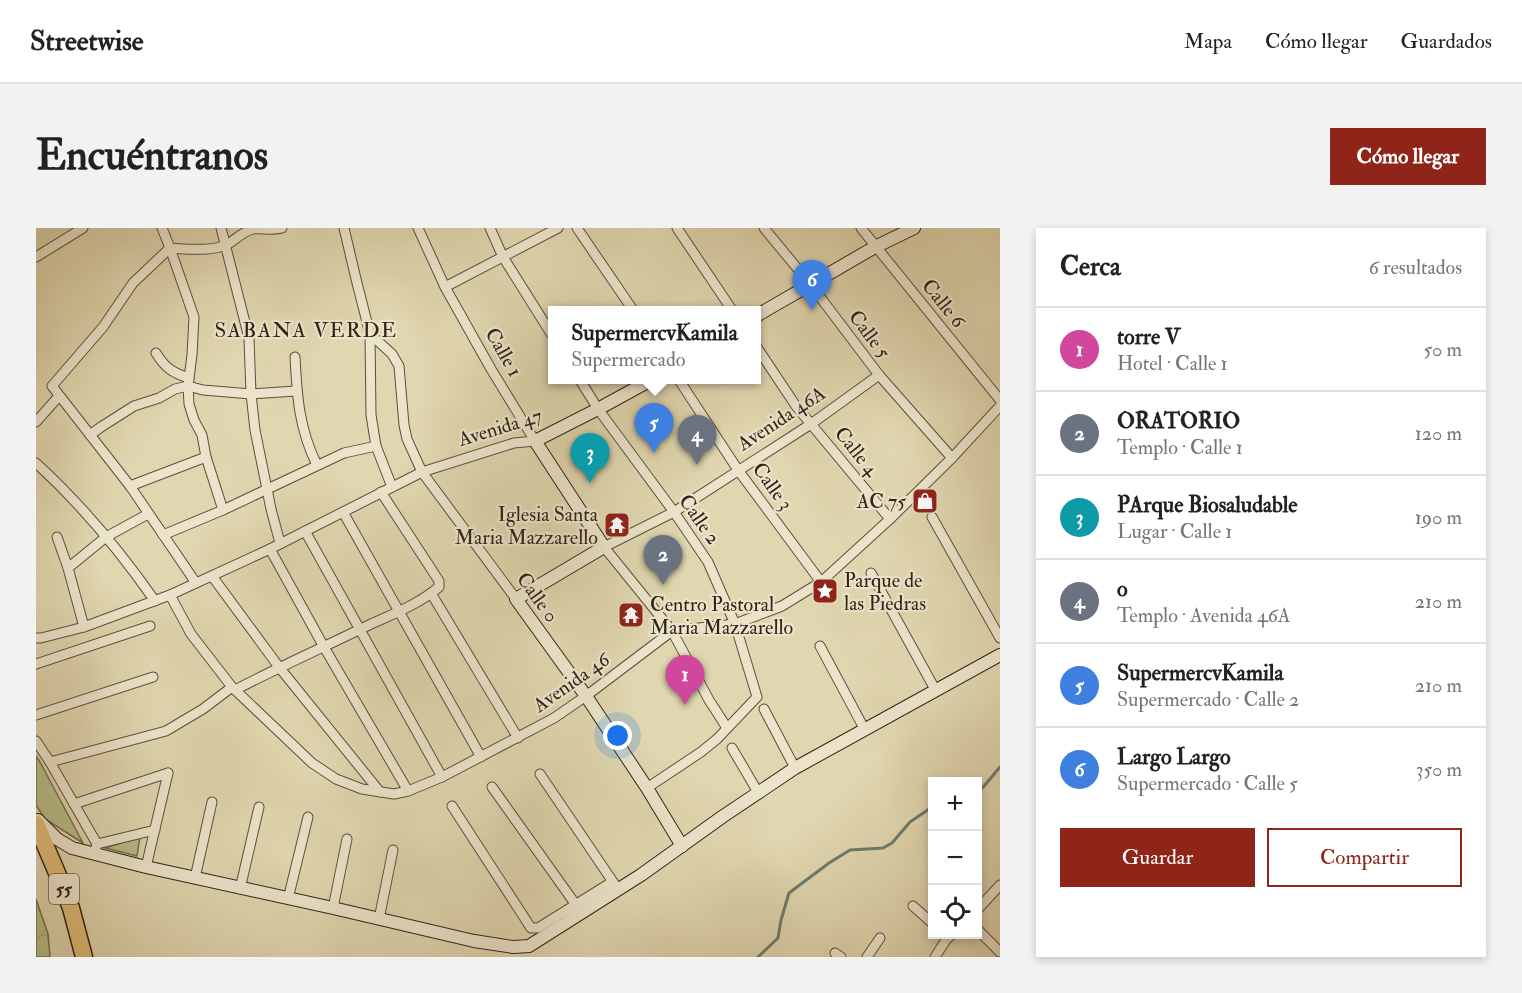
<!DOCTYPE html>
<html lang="es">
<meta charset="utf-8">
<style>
body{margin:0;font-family:"IM FELL Double Pica",serif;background:#f2f2f2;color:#222}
.controls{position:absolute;right:18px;bottom:18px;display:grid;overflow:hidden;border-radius:0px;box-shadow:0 3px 9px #0003}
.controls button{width:54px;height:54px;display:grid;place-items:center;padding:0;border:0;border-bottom:2px solid #e0e0e0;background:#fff;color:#222;font:30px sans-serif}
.you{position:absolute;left:582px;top:508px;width:21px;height:21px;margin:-15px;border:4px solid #fff;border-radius:50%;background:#1a73e8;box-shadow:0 0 0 9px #1a73e833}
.badge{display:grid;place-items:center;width:39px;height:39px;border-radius:50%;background:#8f2418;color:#fff;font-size:20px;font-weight:700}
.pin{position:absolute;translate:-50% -50px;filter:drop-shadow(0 2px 3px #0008)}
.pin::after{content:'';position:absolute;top:32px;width:21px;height:18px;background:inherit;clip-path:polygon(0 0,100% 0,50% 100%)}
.popup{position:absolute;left:512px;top:78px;width:213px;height:78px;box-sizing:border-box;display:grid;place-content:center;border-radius:0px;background:#fff;filter:drop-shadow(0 2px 4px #0005);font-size:20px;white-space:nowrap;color:#767676}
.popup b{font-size:22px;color:#222}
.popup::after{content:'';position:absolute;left:50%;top:100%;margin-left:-12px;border:12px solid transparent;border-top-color:#fff}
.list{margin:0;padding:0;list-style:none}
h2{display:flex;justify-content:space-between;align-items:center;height:78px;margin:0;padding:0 24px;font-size:26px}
h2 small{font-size:20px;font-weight:400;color:#767676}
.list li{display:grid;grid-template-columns:39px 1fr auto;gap:18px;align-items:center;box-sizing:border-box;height:84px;padding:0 24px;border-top:2px solid #e0e0e0}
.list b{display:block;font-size:22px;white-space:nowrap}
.list p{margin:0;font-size:20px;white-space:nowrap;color:#767676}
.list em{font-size:20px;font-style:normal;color:#767676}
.actions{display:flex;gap:12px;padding:18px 24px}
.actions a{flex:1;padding:14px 0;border:2px solid #8f2418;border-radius:0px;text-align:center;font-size:21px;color:#8f2418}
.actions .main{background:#8f2418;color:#fff}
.icon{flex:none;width:33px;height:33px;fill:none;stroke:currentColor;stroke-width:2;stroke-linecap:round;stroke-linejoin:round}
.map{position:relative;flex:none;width:964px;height:729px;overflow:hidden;border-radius:0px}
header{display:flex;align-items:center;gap:36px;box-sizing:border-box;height:84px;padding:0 30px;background:#fff;border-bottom:2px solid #e0e0e0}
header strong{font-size:28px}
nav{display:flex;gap:33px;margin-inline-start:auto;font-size:21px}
.intro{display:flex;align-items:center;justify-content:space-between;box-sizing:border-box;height:144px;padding:0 36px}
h1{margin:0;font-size:42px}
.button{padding:15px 27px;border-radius:0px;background:#8f2418;color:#fff;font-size:21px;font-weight:700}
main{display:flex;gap:36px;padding:0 36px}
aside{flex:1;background:#fff;border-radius:0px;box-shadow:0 3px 9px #0003}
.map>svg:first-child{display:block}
</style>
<header>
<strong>Streetwise</strong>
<nav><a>Mapa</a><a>Cómo llegar</a><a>Guardados</a></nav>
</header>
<div class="intro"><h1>Encuéntranos</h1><a class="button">Cómo llegar</a></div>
<main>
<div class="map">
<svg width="964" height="729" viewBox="0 0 964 729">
<defs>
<pattern id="forest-crowns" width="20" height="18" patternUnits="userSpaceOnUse" patternTransform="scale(1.5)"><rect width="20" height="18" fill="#b6bd88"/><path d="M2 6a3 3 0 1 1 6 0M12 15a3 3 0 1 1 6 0" fill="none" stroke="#9da275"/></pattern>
</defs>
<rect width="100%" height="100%" fill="#e0d6af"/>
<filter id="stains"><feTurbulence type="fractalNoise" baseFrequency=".00333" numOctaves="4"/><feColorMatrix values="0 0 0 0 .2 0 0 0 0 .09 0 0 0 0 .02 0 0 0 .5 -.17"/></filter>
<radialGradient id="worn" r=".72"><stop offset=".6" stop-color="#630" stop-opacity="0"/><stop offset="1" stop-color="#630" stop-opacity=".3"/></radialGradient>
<g fill="#b6bd88" stroke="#72704f" stroke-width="1.5">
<polygon points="0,528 4,534 47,615 9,591 0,577"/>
<polygon points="104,609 101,628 69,620"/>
</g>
<polygon fill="url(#forest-crowns)" stroke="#72704f" stroke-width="1.5" points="0,671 12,706 14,729 0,729"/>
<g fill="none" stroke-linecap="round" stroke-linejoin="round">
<g stroke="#6c7d6e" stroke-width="3">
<polyline points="942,564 949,557 964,539"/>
<polyline points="722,729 742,710 745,692 753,665 793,635 814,622 847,620 856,615 874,594 896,579"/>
</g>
<g stroke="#5b503c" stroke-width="11">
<g id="street">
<polyline points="126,0 134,20 158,89 156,127 152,158 153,176 158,192 166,207 170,229 187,282"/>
<polyline points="185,0 213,110 215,166 219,202 235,281 244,315"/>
<polyline points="308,0 320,51 334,106 335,187 340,218 356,259"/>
<polyline points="454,0 467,29 516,107"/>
<polyline points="541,0 597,82"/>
<polyline points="641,0 696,82"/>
<polyline points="728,0 775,57 843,147 916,230"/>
<polyline points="825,0 964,172"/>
<polyline points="0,29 47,0"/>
<polyline points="409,59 522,0"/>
<polyline points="334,106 356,126 363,138 368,197 371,211 386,244 480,371"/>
<polyline points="720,118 760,178 854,291"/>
<path d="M 120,125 C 129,140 137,145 153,150"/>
<path d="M 259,129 C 261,168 263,201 281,237"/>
<polyline points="544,152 562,181 638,284 672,334 699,396 721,469 681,511 665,524 611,560"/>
<polyline points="643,152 702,242 785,354"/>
<polyline points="0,194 23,168"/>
<polyline points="54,207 65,199 98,178 123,170 139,161 152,158 167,162 215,166 260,163"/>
<path d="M 0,235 C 45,276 84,323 119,373"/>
<polyline points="94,258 170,229"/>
<polyline points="307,284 445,529"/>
<polyline points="896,289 964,410"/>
<polyline points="269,303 406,549"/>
<polyline points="127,307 187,282 308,225 340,218"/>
<polyline points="21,309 32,340 48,399"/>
<polyline points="234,321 288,419 372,563"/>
<polyline points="32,340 70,309 112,286"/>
<polyline points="835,345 900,463"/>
<polyline points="176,348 243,439 344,564"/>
<path d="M 160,355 L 94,258 L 16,158 L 67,99 L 97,55 L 134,20 C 151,21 177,24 192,16 C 200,11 208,3 217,1 C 227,0 236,3 246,0"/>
<polyline points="395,365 482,510"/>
<polyline points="134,367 155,406 196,459 276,535 300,551 326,561 358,566 372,563 406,549 518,490 550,468 636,403 699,396 746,378 785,354 854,291 916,230 964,178"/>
<polyline points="0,410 5,410 48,399 134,367 234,321 386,244 478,215 499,213 455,141 409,59 382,0"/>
<polyline points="784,418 829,502"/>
<polyline points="0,436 114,398"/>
<path d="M 199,462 C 243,439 288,419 333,397 C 357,386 383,376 403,359 L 403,353 L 345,264"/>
<polyline points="728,481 759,540"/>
<polyline points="0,487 117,449"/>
<polyline points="691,500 673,472 636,403 568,319 638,284 775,196 843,147"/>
<polyline points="0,513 14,534 61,616 58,626"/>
<polyline points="696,520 723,566"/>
<polyline points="14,534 130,503 167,481 196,459"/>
<polyline points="504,546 579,657"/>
<polyline points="456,559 540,677"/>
<polyline points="38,576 132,545"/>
<polyline points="416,578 495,700 502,700 576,654"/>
<polyline points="61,616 119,602"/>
<polyline points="110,639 132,545"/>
<polyline points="159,650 176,574"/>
<polyline points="204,661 223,579"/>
<polyline points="252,671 272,589"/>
<polyline points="877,678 896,695"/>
<polyline points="297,680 311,611"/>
<polyline points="942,681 964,657"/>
<polyline points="343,691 357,622"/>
<polyline points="942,702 964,724"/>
<polyline points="799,725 805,729"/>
<polyline points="831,729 844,710"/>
<polyline points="899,729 910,712 916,706"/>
</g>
</g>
<g stroke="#2f2416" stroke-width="14">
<g id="secondary">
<polyline points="720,88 839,19 878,0"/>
<polyline points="615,152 562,181 499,213 568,319 480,371 550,468 611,560 646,618"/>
<polyline points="2,592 21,611 36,620 110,639 297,680 438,713 477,719 493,718 605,647 686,589 759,540 964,427"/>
</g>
</g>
<g stroke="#2f2416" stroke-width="19">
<polyline id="highway" points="0,596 27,659 35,680 48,729"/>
</g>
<use href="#street" stroke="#ebe4cb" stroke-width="9"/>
<use href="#secondary" stroke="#ebe4cb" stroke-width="12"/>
<use href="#highway" stroke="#e0bb78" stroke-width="16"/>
</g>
<defs>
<g id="shop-square" transform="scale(1.35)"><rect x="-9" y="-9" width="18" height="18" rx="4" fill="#8f2418" stroke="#ebe4cb"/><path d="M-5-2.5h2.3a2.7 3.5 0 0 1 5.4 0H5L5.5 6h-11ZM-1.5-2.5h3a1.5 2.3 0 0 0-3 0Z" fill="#fff"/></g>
<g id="temple-square" transform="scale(1.35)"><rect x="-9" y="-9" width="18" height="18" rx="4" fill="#8f2418" stroke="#ebe4cb"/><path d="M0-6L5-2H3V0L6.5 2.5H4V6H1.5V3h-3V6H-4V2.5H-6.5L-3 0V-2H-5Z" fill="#fff"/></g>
<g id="sight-square" transform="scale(1.35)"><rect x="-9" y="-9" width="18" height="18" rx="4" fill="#8f2418" stroke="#ebe4cb"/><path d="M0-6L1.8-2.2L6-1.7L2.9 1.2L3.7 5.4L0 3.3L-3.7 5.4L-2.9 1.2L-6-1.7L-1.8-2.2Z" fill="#fff"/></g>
</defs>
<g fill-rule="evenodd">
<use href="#shop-square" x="889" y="273"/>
<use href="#temple-square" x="581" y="297"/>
<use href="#sight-square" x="789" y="363"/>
<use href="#temple-square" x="595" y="387"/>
</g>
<g text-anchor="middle" stroke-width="4.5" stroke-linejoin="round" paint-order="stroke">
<rect fill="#ebe4cb" stroke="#675e4c" stroke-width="1.5" x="13" y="646" width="30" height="30" rx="4.5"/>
<g font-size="18" font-weight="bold" fill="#2f2416">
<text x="28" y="667">55</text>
</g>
<g font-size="20" fill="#2f2416" stroke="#ebe4cb">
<text transform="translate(908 75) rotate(51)" y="7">Calle 6</text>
<text transform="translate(834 106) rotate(53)" y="7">Calle 5</text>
<text transform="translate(468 124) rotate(60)" y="7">Calle 1</text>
<text transform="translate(745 190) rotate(-33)" y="7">Avenida 46A</text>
<text transform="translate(464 199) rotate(-17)" y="7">Avenida 47</text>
<text transform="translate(821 223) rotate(51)" y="7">Calle 4</text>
<text transform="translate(737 258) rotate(54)" y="7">Calle 3</text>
<text transform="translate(664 291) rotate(55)" y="7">Calle 2</text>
<text transform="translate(502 369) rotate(54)" y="7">Calle 0</text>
<text transform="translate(535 454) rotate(-35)" y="7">Avenida 46</text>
</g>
<g font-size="20" fill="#2f2416" stroke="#ebe4cb" text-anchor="end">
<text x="870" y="280">AC 75</text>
<text x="562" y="293">Iglesia Santa<tspan x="562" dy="23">Maria Mazzarello</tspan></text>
<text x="808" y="359" text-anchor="start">Parque de<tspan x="808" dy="23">las Piedras</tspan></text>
<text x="614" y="383" text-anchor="start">Centro Pastoral<tspan x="614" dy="23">Maria Mazzarello</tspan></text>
</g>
<g font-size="21" letter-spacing="1.5" fill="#2f2416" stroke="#ebe4cb">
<text x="270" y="109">SABANA VERDE</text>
</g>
</g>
<rect width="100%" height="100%" filter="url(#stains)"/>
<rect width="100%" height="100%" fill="url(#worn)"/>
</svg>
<div class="controls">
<button>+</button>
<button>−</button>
<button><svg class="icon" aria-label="locate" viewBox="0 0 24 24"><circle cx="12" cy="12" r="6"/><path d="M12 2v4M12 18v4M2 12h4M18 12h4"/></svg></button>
</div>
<div class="you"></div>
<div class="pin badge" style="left:649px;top:477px;background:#d1479c">1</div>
<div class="pin badge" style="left:627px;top:357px;background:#6b7280">2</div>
<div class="pin badge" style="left:554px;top:255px;background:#0f9aa8">3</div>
<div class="pin badge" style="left:661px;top:237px;background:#6b7280">4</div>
<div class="pin badge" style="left:618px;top:225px;background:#3f7fe0">5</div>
<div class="popup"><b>SupermercvKamila</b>Supermercado</div>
<div class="pin badge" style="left:776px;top:82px;background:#3f7fe0">6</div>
</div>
<aside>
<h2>Cerca<small>6 resultados</small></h2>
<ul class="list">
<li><span class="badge" style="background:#d1479c">1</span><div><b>torre V</b><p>Hotel · Calle 1</p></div><em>50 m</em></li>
<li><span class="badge" style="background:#6b7280">2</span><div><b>ORATORIO</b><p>Templo · Calle 1</p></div><em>120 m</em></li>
<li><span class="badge" style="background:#0f9aa8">3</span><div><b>PArque Biosaludable</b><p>Lugar · Calle 1</p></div><em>190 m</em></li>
<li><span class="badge" style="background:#6b7280">4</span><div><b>o</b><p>Templo · Avenida 46A</p></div><em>210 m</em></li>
<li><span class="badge" style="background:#3f7fe0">5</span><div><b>SupermercvKamila</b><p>Supermercado · Calle 2</p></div><em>210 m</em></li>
<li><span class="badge" style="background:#3f7fe0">6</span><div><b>Largo Largo</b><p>Supermercado · Calle 5</p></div><em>350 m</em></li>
</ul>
<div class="actions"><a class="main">Guardar</a><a>Compartir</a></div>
</aside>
</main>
